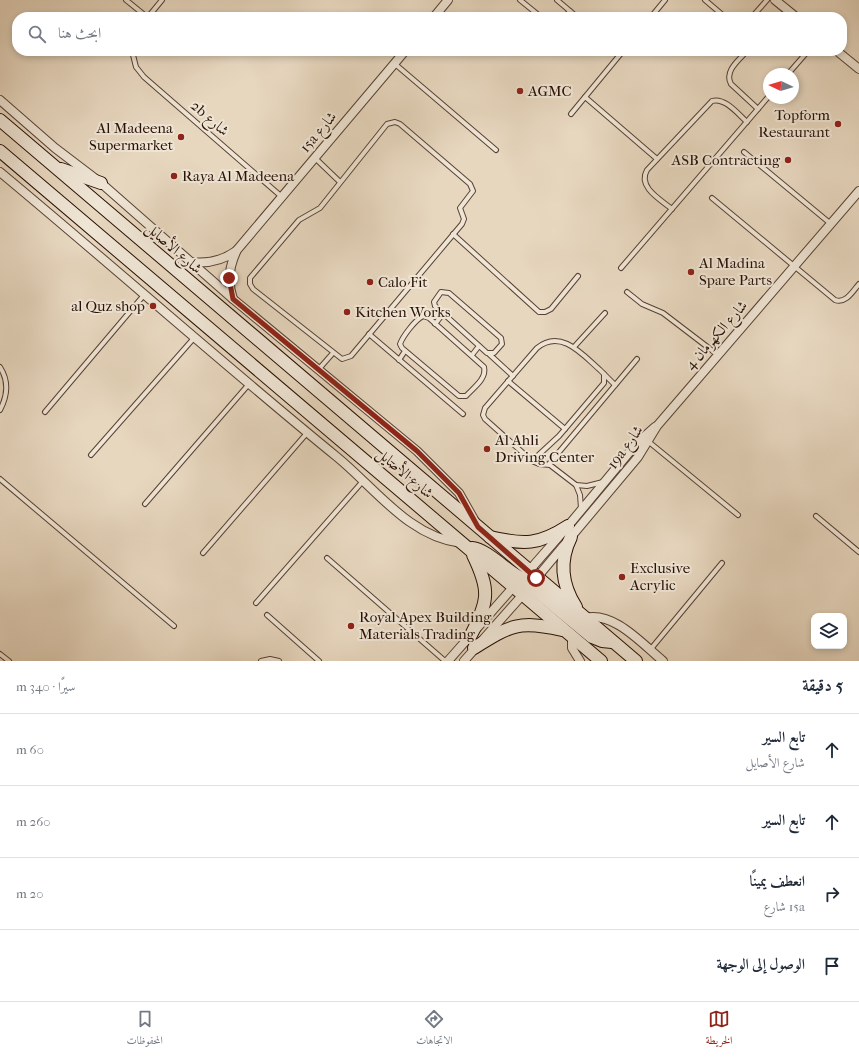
<!DOCTYPE html>
<html lang="ar">
<meta charset="utf-8">
<style>
body{margin:0;font-family:"IM FELL French Canon",Amiri,serif;background:#f6f6f7;color:#1f2937;direction:rtl}
.controls{position:absolute;right:12px;bottom:12px;display:grid;overflow:hidden;border-radius:8px;box-shadow:0 2px 6px #0003}
.controls button{width:36px;height:36px;display:grid;place-items:center;padding:0;border:0;border-bottom:1px solid #e0e1e3;background:#fff;color:#1f2937;font:20px sans-serif}
.compass{position:absolute;left:763px;top:68px;width:36px;height:36px;border-radius:50%;background:#fff;box-shadow:0 2px 6px #0003;rotate:274deg}
.stop{position:absolute;width:12px;height:12px;margin:-9px;border:3px solid #8f2418;border-radius:50%;background:#fff}
.stop.end{background:#8f2418;border-color:#fff;box-shadow:0 1px 4px #0008}
.list{margin:0;padding:0;list-style:none}
h2{display:flex;justify-content:space-between;align-items:center;height:52px;margin:0;padding:0 16px;font-size:17px}
h2 small{font-size:13px;font-weight:400;color:#747a83}
.list li{display:grid;grid-template-columns:26px 1fr auto;gap:12px;align-items:center;box-sizing:border-box;height:72px;padding:0 16px;border-top:1px solid #e0e1e3}
.list b{display:block;font-size:15px;white-space:nowrap}
.list p{margin:0;font-size:13px;white-space:nowrap;color:#747a83}
.list em{font-size:13px;font-style:normal;color:#747a83}
.icon{flex:none;width:22px;height:22px;fill:none;stroke:currentColor;stroke-width:2;stroke-linecap:round;stroke-linejoin:round}
.map{position:relative;flex:none;width:859px;height:661px;overflow:hidden;direction:ltr}
.search{position:absolute;background:#fff;box-shadow:0 2px 6px #0003;left:12px;right:12px;top:12px;height:44px;display:flex;align-items:center;gap:10px;box-sizing:border-box;padding:0 14px;border-radius:16px;color:#747a83;font-size:15px}
.sheet{height:340px;background:#fff}
nav{display:flex;justify-content:space-around;align-items:center;box-sizing:border-box;height:56px;border-top:1px solid #e0e1e3;background:#fff;font-size:11px;color:#747a83}
nav a{display:grid;justify-items:center;gap:2px}
nav .on{color:#8f2418}
.map>svg:first-child{display:block}
</style>
<div class="map">
<svg width="859" height="661" viewBox="0 0 859 661">
<rect width="100%" height="100%" fill="#e7d7bf"/>
<filter id="stains"><feTurbulence type="fractalNoise" baseFrequency=".005" numOctaves="4"/><feColorMatrix values="0 0 0 0 .2 0 0 0 0 .09 0 0 0 0 .02 0 0 0 .5 -.17"/></filter>
<radialGradient id="worn" r=".72"><stop offset=".6" stop-color="#630" stop-opacity="0"/><stop offset="1" stop-color="#630" stop-opacity=".3"/></radialGradient>
<g fill="none" stroke-linecap="round" stroke-linejoin="round">
<g stroke="#584134" stroke-width="6">
<g id="lane">
<polyline points="126,0 147,17"/>
<polyline points="520,0 541,17"/>
<polyline points="557,0 577,17"/>
<polyline points="705,0 725,17"/>
<polyline points="148,17 162,0"/>
<polyline points="565,17 570,11"/>
<polyline points="651,17 665,0"/>
<polyline points="752,17 767,0"/>
<polyline points="132,51 136,67 144,77 282,197"/>
<path d="M 747,51 C 739,60 724,71 731,84 L 758,109"/>
<polyline points="395,64 496,150"/>
<polyline points="788,74 808,51"/>
<polyline points="585,97 657,159"/>
<polyline points="571,114 623,51"/>
<polygon points="395,122 400,124 470,184 473,191 460,208 464,219 462,224 351,356 342,359 253,289 250,284 250,278 299,220 320,208 387,124"/>
<polyline points="744,152 831,224"/>
<polyline points="315,158 340,182"/>
<path d="M 712,198 L 835,300 C 846,304 853,291 859,284"/>
<path d="M 672,209 C 661,200 637,187 647,170 L 712,101 C 725,97 738,114 747,122"/>
<polyline points="453,234 539,312 545,312 551,309 578,276"/>
<polyline points="621,268 769,96"/>
<polygon points="441,292 449,293 501,338 502,344 494,353 487,353 435,306 434,302"/>
<polyline points="627,292 642,304 663,313 718,355"/>
<path d="M 423,316 L 429,318 L 484,367 C 487,379 473,388 466,396 L 459,396 L 402,348 L 400,344 C 403,336 415,320 423,316 Z"/>
<polyline points="435,324 443,314"/>
<polyline points="369,334 463,414"/>
<polyline points="574,347 605,313"/>
<polyline points="489,354 513,376"/>
<polyline points="472,355 479,346"/>
<polyline points="399,360 405,351"/>
<path d="M 0,367 C 9,381 8,395 0,410"/>
<polyline points="318,370 333,353"/>
<polyline points="604,374 615,385"/>
<polyline points="508,381 565,429"/>
<polyline points="45,412 144,295"/>
<polyline points="649,442 738,515"/>
<polyline points="91,455 194,338"/>
<path d="M 532,461 L 559,436 L 604,383 L 604,374 L 600,370 C 583,355 561,328 537,348 L 485,408 L 483,415 L 485,419 L 532,461 L 539,464 L 550,465 L 576,485 L 580,495 L 581,508"/>
<polyline points="549,464 637,359"/>
<polyline points="0,479 174,626"/>
<polyline points="576,485 587,486 603,482"/>
<polyline points="145,504 249,384"/>
<polyline points="816,516 859,552"/>
<polyline points="203,553 307,433"/>
<polyline points="327,558 445,661"/>
<polyline points="256,603 363,481"/>
<polyline points="267,615 319,661"/>
<polyline points="650,650 722,563"/>
<polyline points="0,654 9,661"/>
<polyline points="261,661 270,659 279,661"/>
</g>
</g>
<g stroke="#584134" stroke-width="10">
<g id="street">
<polyline points="775,0 796,17"/>
<polyline points="434,17 448,0"/>
<polyline points="837,51 859,69"/>
<polyline points="0,100 55,148 101,183 233,299 417,451 459,493 476,523"/>
<path d="M 0,172 C 113,266 223,364 337,457 C 375,488 409,537 461,543"/>
<path d="M 190,262 C 207,264 222,261 236,251"/>
<path d="M 233,299 C 227,282 229,266 237,250 L 405,51"/>
<polyline points="527,573 568,526 637,443 655,427"/>
<polyline points="534,581 638,457 657,426 859,191"/>
<path d="M 585,618 C 614,611 642,644 663,661"/>
<polyline points="572,636 572,648 580,661"/>
<polyline points="448,661 516,584"/>
<polyline points="464,661 526,591"/>
</g>
</g>
<g stroke="#280f05" stroke-width="14">
<g id="secondary">
<polyline points="0,120 636,661"/>
<polyline points="0,151 601,661"/>
<polyline points="61,169 101,183"/>
<path d="M 490,537 C 524,545 539,545 568,526"/>
<path d="M 571,537 C 559,561 562,585 576,607"/>
<path d="M 472,548 C 494,551 515,584 534,580"/>
<polyline points="514,587 523,585 535,590 592,637 602,641 612,642"/>
<path d="M 471,635 C 489,600 490,590 473,555"/>
<path d="M 474,648 C 511,625 519,620 562,630"/>
</g>
</g>
<use href="#lane" stroke="#efe5d5" stroke-width="4"/>
<use href="#street" stroke="#efe5d5" stroke-width="8"/>
<use href="#secondary" stroke="#efe5d5" stroke-width="12"/>
</g>
<g fill="none" stroke-linecap="round" stroke-linejoin="round">
<polyline stroke="#8f2418" stroke-width="5" points="229,278 233,299 417,451 459,493 478,527 536,578"/>
</g>
<g fill="#8f2418" stroke="#efe5d5" stroke-width="1.5">
<circle cx="520" cy="91" r="4"/>
<circle cx="838" cy="124" r="4"/>
<circle cx="181" cy="137" r="4"/>
<circle cx="788" cy="160" r="4"/>
<circle cx="174" cy="176" r="4"/>
<circle cx="691" cy="272" r="4"/>
<circle cx="370" cy="282" r="4"/>
<circle cx="153" cy="306" r="4"/>
<circle cx="347" cy="312" r="4"/>
<circle cx="487" cy="449" r="4"/>
<circle cx="622" cy="577" r="4"/>
<circle cx="351" cy="626" r="4"/>
</g>
<g text-anchor="middle" stroke-width="4" stroke-linejoin="round" paint-order="stroke">
<g font-size="15" fill="#280f05" stroke="#efe5d5" text-anchor="start">
<text x="528" y="96">AGMC</text>
<text x="830" y="120" text-anchor="end">Topform<tspan x="830" dy="17">Restaurant</tspan></text>
<text x="173" y="133" text-anchor="end">Al Madeena<tspan x="173" dy="17">Supermarket</tspan></text>
<text x="780" y="165" text-anchor="end">ASB Contracting</text>
<text x="182" y="181">Raya Al Madeena</text>
<text x="699" y="268">Al Madina<tspan x="699" dy="17">Spare Parts</tspan></text>
<text x="378" y="287">Calo Fit</text>
<text x="145" y="311" text-anchor="end">al Quz shop</text>
<text x="355" y="317">Kitchen Works</text>
<text x="495" y="445">Al Ahli<tspan x="495" dy="17">Driving Center</tspan></text>
<text x="630" y="573">Exclusive<tspan x="630" dy="17">Acrylic</tspan></text>
<text x="359" y="622">Royal Apex Building<tspan x="359" dy="17">Materials Trading</tspan></text>
</g>
<g font-size="15" fill="#280f05" stroke="#efe5d5">
<text transform="translate(210 118) rotate(41)" y="5">2b شارع</text>
<text transform="translate(318 132) rotate(-50)" y="5">15a شارع</text>
<text transform="translate(174 248) rotate(41)" y="5">شارع الأصايل</text>
<text transform="translate(716 335) rotate(-49)" y="5">شارع الكهرمان 4</text>
<text transform="translate(625 447) rotate(-54)" y="5">19a شارع</text>
<text transform="translate(405 473) rotate(40)" y="5">شارع الأصايل</text>
</g>
</g>
<rect width="100%" height="100%" filter="url(#stains)"/>
<rect width="100%" height="100%" fill="url(#worn)"/>
</svg>
<div class="controls">
<button><svg class="icon" aria-label="layers" viewBox="0 0 24 24"><path d="M12 4l9 5-9 5-9-5zM3 14l9 5 9-5"/></svg></button>
</div>
<svg class="compass" viewBox="-18 -18 36 36"><path d="M0-13l5 13h-10z" fill="#e53935"/><path d="M0 13l5-13h-10z" fill="#747a83"/></svg>
<div class="stop" style="left:536px;top:578px"></div>
<div class="stop end" style="left:229px;top:278px"></div>
<div class="search"><svg class="icon" aria-label="search" viewBox="0 0 24 24"><circle cx="10" cy="10" r="6"/><path d="M15 15l6 6"/></svg>ابحث هنا</div>
</div>
<section class="sheet">
<h2>5 دقيقة<small>سيرًا · 340 m</small></h2>
<ul class="list">
<li><svg class="icon" aria-label="ahead" viewBox="0 0 24 24"><path d="M12 20V5M6 11l6-6 6 6"/></svg><div><b>تابع السير</b><p>شارع الأصايل</p></div><em>60 m</em></li>
<li><svg class="icon" aria-label="ahead" viewBox="0 0 24 24"><path d="M12 20V5M6 11l6-6 6 6"/></svg><div><b>تابع السير</b></div><em>260 m</em></li>
<li><svg class="icon" aria-label="right" viewBox="0 0 24 24"><path d="M7 20v-9h11M14 6l5 5-5 5"/></svg><div><b>انعطف يمينًا</b><p>15a شارع</p></div><em>20 m</em></li>
<li><svg class="icon" aria-label="arrive" viewBox="0 0 24 24"><path d="M6 21V4h12l-3 4 3 4H6"/></svg><div><b>الوصول إلى الوجهة</b></div></li>
</ul>
</section>
<nav>
<a class="on"><svg class="icon" aria-label="map" viewBox="0 0 24 24"><path d="M3 6l6-2 6 2 6-2v14l-6 2-6-2-6 2zM9 4v14M15 6v14"/></svg>الخريطة</a>
<a><svg class="icon" aria-label="directions" viewBox="0 0 24 24"><path d="M12 3l9 9-9 9-9-9zM9 14v-3h6M13 9l2 2-2 2"/></svg>الاتجاهات</a>
<a><svg class="icon" aria-label="saved" viewBox="0 0 24 24"><path d="M7 4h10v16l-5-4-5 4z"/></svg>المحفوظات</a>
</nav>
